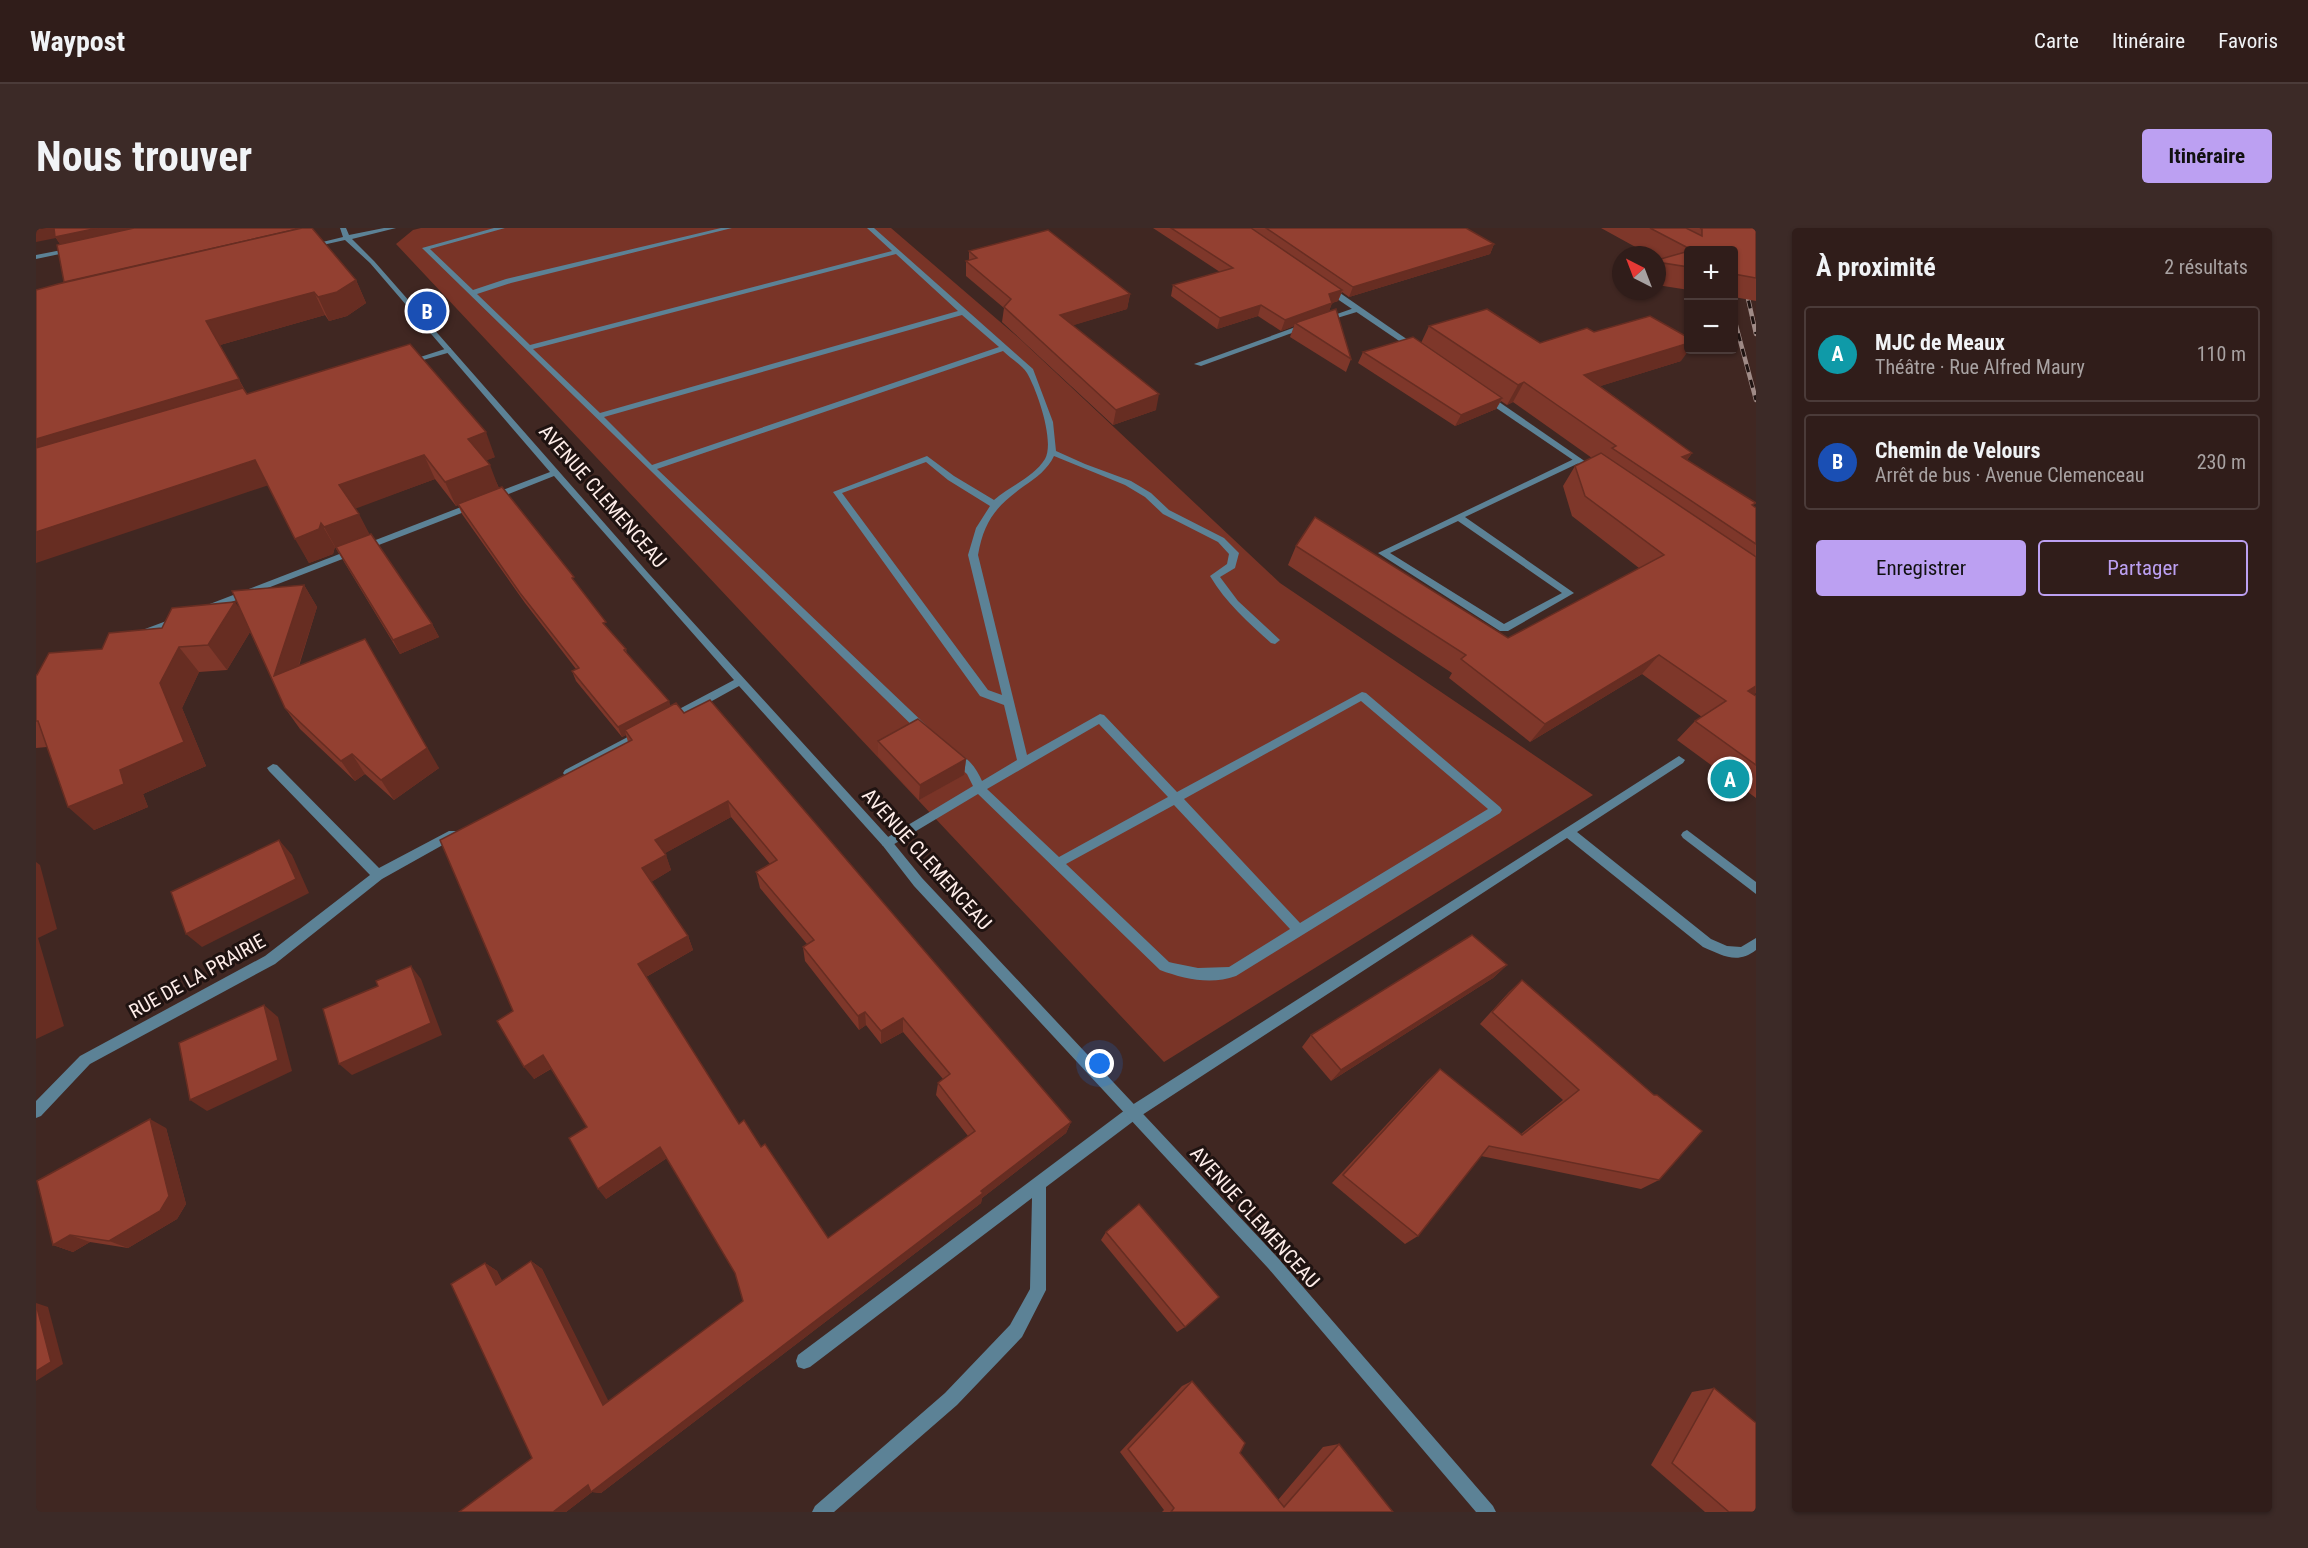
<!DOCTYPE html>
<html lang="fr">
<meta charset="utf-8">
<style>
body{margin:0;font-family:"Roboto Condensed",sans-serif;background:#3c2a27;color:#f1f3f6}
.controls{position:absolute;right:18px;top:18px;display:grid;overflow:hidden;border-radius:6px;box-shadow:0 2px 4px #0004}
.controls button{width:54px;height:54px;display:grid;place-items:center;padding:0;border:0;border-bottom:2px solid #4b3b39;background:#301d1a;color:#f1f3f6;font:30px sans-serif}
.compass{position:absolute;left:1576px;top:18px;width:54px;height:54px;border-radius:50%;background:#301d1a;box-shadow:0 2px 4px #0004;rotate:318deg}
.you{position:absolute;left:1064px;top:836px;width:21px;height:21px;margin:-15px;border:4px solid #fff;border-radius:50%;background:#1a73e8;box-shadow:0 0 0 9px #1a73e833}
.badge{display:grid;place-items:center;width:39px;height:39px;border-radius:50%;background:#bca0f2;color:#fff;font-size:20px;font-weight:700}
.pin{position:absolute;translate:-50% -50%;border:3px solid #fff;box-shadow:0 2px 6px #0006}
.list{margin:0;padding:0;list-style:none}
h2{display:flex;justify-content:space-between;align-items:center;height:78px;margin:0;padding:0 24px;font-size:26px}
h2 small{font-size:20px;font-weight:400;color:#a8a2a2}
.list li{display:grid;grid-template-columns:39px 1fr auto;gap:18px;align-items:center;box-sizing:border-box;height:96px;margin:0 12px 12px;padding:0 12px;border:2px solid #4b3b39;border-radius:6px}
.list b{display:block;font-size:22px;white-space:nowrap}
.list p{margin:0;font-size:20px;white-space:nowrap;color:#a8a2a2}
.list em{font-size:20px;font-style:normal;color:#a8a2a2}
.actions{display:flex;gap:12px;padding:18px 24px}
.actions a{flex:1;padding:14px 0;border:2px solid #bca0f2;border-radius:6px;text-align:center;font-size:21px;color:#bca0f2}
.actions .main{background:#bca0f2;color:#111}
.map{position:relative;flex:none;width:1720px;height:1284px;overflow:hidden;border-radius:6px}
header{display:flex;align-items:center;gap:36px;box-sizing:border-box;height:84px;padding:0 30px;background:#301d1a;border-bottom:2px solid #4b3b39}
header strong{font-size:28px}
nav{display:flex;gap:33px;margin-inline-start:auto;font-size:21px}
.intro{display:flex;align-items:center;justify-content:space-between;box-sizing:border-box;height:144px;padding:0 36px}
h1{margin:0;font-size:42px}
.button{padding:15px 27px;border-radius:6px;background:#bca0f2;color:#111;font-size:21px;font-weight:700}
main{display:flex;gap:36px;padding:0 36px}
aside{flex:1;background:#301d1a;border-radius:6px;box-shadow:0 2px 4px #0004}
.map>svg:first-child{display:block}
</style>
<header>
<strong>Waypost</strong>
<nav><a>Carte</a><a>Itinéraire</a><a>Favoris</a></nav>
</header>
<div class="intro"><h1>Nous trouver</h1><a class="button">Itinéraire</a></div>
<main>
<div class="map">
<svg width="1720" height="1284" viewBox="0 0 1720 1284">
<rect width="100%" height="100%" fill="#402722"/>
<polygon fill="#793427" points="385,0 855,0 984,111 1244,355 1557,567 1128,834 360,16 377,2"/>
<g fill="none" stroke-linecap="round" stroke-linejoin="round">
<g fill="#5c8296" fill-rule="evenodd">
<path d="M 458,0 L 469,0 L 394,21 L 437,62 L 470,51 L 685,0 L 696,0 L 475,55 L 441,66 L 494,117 L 856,23 L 831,0 L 838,0 L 997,141 L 1017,194 L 1020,223 L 1049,236 L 1095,253 L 1115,265 L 1133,282 L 1188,310 L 1203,325 L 1199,340 L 1184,349 L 1202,373 L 1244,412 L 1239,416 L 1235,415 C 1212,394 1190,375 1174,348 L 1191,336 L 1193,326 L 1182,314 L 1127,286 L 1109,269 L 1089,257 L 1018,228 C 1012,241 1000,250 988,258 C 960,278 948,293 942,327 L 991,527 L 1064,486 L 1068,487 L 1141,564 L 1326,464 L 1330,465 L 1464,579 L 1466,582 L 1464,585 L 1200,748 C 1175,757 1148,751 1124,742 L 942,566 L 855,618 L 847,618 L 845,615 L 847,612 L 937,558 L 931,546 L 914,531 L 912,528 L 914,525 C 928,522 941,541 946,553 L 981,532 L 968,477 L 944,468 L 797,264 L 891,228 L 918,248 L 958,272 C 974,258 998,249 1009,231 C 1019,213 1001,162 991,145 C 986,137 974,130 967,123 L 621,241 L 893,500 L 894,503 L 889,507 L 885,506 L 386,20 ZM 860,26 L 922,83 L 564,185 L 497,121 ZM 926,87 L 963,119 L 616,237 L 568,189 ZM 890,234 L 912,252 L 954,278 L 940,300 L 932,327 L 966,467 L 952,462 L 806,265 ZM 1325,473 L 1452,581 L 1264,695 L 1148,571 ZM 1063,496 L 1132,569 L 1023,629 L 951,561 ZM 1138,577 L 1254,701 L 1193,739 L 1162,740 L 1137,735 L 1133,734 L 1030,636 Z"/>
<polygon points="36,20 39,22 38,23 0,31 0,27"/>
<polygon points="1321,79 1324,79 1324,83 1288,94 1284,92"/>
<polygon points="1268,96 1275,98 1165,138 1158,136"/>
<polygon points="412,120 415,120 415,124 373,136 369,134"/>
<path d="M 1542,229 L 1546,232 L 1545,234 L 1429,289 L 1538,365 L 1472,403 L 1464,403 L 1342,325 ZM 1422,293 L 1526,365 L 1468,396 L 1354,325 Z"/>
<path d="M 1643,528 L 1649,532 L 1647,535 L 1541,604 L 1675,711 L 1691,718 L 1705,719 L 1720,710 L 1720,722 C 1701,737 1686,727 1667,719 L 1531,610 L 1103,889 L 1010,959 L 1010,1062 L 986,1109 L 921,1177 L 798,1284 L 776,1284 L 779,1278 L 909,1165 L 974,1097 L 994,1061 L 996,970 L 774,1139 L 768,1141 L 762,1139 L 760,1133 L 762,1127 L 1093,879 Z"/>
<polygon points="1651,602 1720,654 1720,666 1647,610 1645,607 1647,604"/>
</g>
<g fill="#5c8296" fill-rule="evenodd">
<polygon points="304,0 310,0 313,7 348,0 360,0 316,11 338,33 613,346 855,612 886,650 1242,1030 1457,1278 1460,1284 1440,1284 1232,1040 878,658 847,618 703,458 638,494 630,494 629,491 630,488 698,452 518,248 460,271 454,271 454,267 514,244 334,35 309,12 273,20 270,18 307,9"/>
<polygon points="1288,58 1294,58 1385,121 1378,123 1288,62"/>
<polygon points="1447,167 1453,167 1563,243 1559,246 1556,245 1447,171"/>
<polygon points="438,274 443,277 441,279 172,383 169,384 164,381 166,379"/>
<polygon points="141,389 146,392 145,394 105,410 100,406 101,404"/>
<polygon points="605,502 610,506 609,509 537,548 529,548 527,545 529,542"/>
<polygon points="237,536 241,537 343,640 413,603 421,603 423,606 421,609 346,651 239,736 54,836 5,888 0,890 0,873 44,828 229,728 334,647 233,543 231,540"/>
</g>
<g stroke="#a08b87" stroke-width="4.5">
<g id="rail">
<polyline points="1709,57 1720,106"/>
<polyline points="1698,90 1720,172"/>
</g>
</g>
<use href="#rail" stroke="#1f1311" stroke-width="3" stroke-dasharray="8" stroke-linecap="butt"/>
</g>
<g fill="#7e372a" fill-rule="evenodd">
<path d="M 0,0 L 320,52 L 330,75 L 311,88 L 293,93 L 289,87 L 184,117 L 211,166 L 459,229 L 450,232 L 463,260 L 540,355 L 572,401 L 590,421 L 591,426 L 633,473 L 634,478 L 1035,894 L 1030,905 L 946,970 L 945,975 L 565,1265 L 556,1264 L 530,1284 L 423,1284 L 496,1230 L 449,1035 L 461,1043 L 466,1053 L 495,1033 L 506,1041 L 572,1174 L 707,1073 L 699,1045 L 631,930 L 570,971 L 551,899 L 515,841 L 498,851 L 477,783 L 592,514 L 590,507 L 586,509 L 540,453 L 536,443 L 540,441 L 489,375 L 426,286 L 422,277 L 420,278 L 399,251 L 319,280 L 333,306 L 396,396 L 403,409 L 364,426 L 299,319 L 297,326 L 273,335 L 232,257 L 28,54 L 24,16 L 20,10 ZM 695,589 L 734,636 L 720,644 L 724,660 L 771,716 L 767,719 L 769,733 L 823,802 L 830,797 L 845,816 L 867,804 L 907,851 L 902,855 L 900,867 L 932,908 L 792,1010 L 725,919 L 703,896 L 610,749 L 657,722 L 652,708 L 615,654 L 635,642 L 629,625 Z"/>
<polygon points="1117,0 1430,0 1458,16 1454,26 1313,69 1306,64 1302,73 1296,75 1293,83 1315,131 1310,144 1254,109 1258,98 1245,103 1222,88 1181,101 1135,68 1137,57 1184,44"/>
<polygon points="1565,0 1720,0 1720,73 1698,69 1698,22 1653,22 1653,62 1621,57 1621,32 1623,32 1621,31 1621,27 1614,27"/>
<polygon points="933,23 1094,66 1091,81 1037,97 1120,182 1077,197 966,94 968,80 930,48 930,33 933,32"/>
<polygon points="1393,98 1504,115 1558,104 1645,133 1564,158 1656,225 1651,232 1720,280 1720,465 1717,466 1720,468 1720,570 1641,512 1659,493 1666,489 1606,446 1494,514 1413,450 1416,445 1252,337 1260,318 1472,410 1603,340 1536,288 1527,258 1539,238 1556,230 1477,174 1471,177 1465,173 1460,181 1419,198 1322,135 1327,124 1385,115"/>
<polygon points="268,357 281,379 263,438 403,540 358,572 329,546 319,553 264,501 249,480 214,404 191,442 163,444 146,480 170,538 107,566 112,579 58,602 11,519 0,520 0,447 66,421 126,400 203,379"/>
<polygon points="842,513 930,531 928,547 883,572 842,528"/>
<polygon points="1471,737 1457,750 1295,853 1266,819 1275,807"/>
<polygon points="1486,752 1623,952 1605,961 1445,928 1382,1008 1369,1016 1296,955 1392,852 1404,841 1485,906 1527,872 1444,796 1473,764"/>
<polygon points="130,900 150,976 141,991 92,1020 54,1014 37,1024 17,1017"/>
<polygon points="1070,1004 1149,1099 1141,1104 1065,1012"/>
<polygon points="1156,1153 1204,1225 1242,1272 1287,1219 1303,1216 1357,1284 1126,1284 1128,1282 1084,1224 1146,1158"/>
<polygon points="1678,1160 1720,1284 1669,1284 1615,1237 1656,1164"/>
</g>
<g fill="#672d22">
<polygon points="10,0 116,0 26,19 20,10 0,14 0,2"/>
<polygon points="1458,16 1454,26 1313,69 1317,59"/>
<polygon points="320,52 330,75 311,88 293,93 282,69"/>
<polygon points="1306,62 1302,73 1290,77 1293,66"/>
<polygon points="278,64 289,87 184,117 216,176 0,241 0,211 170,93"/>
<polygon points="1094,66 1091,81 1022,102 1024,87"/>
<polygon points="1296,75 1292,86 1259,95 1258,98 1245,103 1249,92"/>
<polygon points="1225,77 1222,88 1181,101 1184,90"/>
<polygon points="1653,115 1653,122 1645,133 1536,167 1548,147"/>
<polygon points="1488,154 1477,174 1471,177 1482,157"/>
<polygon points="1123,166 1120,182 1077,197 1080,182"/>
<polygon points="1466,170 1460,181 1419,198 1425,187"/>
<polygon points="450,204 459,229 442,236 432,211"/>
<polygon points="1656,225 1642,245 1646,229"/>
<polygon points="388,227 399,251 316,282 303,257"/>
<polygon points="219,232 233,257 0,335 0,304"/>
<polygon points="454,237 463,261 420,278 409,254"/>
<polygon points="323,286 336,311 302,324 288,299"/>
<polygon points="285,295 299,319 297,326 273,335 259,311"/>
<polygon points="268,357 281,379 253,468 238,448"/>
<polygon points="199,374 217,399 191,442 172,417"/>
<polygon points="396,396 403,409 364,426 357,412"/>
<polygon points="329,411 403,540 358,572 345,552"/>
<polygon points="143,419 163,444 146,480 170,538 107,566 112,579 58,602 32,579 84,542 124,455"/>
<polygon points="1623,427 1606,446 1494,514 1509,496"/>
<polygon points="1720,458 1720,465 1693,482 1712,463"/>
<polygon points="633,473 635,483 589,502 590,507 586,509 582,499"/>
<polygon points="316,526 329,546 319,553 305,533"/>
<polygon points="930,531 928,547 883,572 884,557"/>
<polygon points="692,573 695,589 624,628 619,612"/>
<polygon points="243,612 256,627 273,665 166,719 150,706"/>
<polygon points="630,627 635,642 612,656 606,640"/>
<polygon points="0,634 4,637 21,701 2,710 28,798 0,811"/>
<polygon points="652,708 657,722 608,750 602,736"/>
<polygon points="1471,737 1457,750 1295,853 1305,842"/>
<polygon points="375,738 385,751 406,807 316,847 303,836"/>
<polygon points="228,777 242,789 256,843 171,883 154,872"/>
<polygon points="829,784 830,797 823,802 822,788"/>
<polygon points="867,790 867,804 845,816 845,803"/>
<polygon points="507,827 516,840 498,851 488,839"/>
<polygon points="114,891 130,900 150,976 141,991 92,1020 73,1013"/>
<polygon points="1035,894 1030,905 946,970 945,975 565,1265 556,1264 530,1284 517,1284 945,963"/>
<polygon points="624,919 631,930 570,971 562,961"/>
<polygon points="34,1007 54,1014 37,1024 17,1017"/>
<polygon points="495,1033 506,1041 577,1182 567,1177"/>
<polygon points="449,1035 461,1043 472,1065 460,1057"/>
<polygon points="0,1075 12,1079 27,1136 0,1153"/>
</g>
<g fill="#934031" stroke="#672d22" stroke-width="1.5" fill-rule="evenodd">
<polygon points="18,0 62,0 19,9"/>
<polygon points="98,0 266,0 28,54 21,17"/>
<polygon points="266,0 276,0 320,52 301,64 282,69 278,64 170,93 203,151 0,211 0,62 22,56"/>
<polygon points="1135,0 1215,0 1306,62 1293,66 1296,75 1249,92 1225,77 1184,90 1137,57 1197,40"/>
<polygon points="1230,0 1430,0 1458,16 1317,59"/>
<polygon points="1614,0 1650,0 1666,8 1666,1 1664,0 1720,0 1720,50 1698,46 1698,22 1655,22 1656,22"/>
<polygon points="1012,2 1094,66 1024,87 1123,166 1080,182 968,79 975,71 930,33 941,30 933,23"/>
<polygon points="1653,23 1653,39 1621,34 1621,32"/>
<polygon points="1300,81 1315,131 1259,95"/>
<polygon points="1451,81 1504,115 1551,100 1558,104 1614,88 1653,110 1653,115 1548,147 1656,225 1646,229 1720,275 1716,277 1720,280 1720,316 1576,220 1580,218 1521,177 1488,154 1482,157 1393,98"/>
<polygon points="1377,109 1466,170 1425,187 1327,124"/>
<polygon points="374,116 450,204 432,211 454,237 409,254 388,227 303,257 323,286 288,299 285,295 283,301 259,311 219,232 0,304 0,220 207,160 211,166"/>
<polygon points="1565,225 1720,329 1720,458 1712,463 1720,468 1720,537 1659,493 1690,473 1623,427 1509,496 1425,431 1430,427 1260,318 1279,289 1472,410 1628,327 1549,268 1539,238"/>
<polygon points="466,259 538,349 536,350 570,394 567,395 590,421 588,422 633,473 582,499 536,443 543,440 484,365 422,276"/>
<polygon points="335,306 396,396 357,412 300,319"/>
<polygon points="268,357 238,448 329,411 391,520 345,552 316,526 305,533 249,480 196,363"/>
<polygon points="199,374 172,417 143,419 124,455 148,514 84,542 88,556 32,579 2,493 0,493 0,447 1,447 13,425 66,421 73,405 126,400 136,380"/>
<path d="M 674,472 L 1035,894 L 945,963 L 947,965 L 555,1264 L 552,1257 L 517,1284 L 423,1284 L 496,1230 L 415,1056 L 449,1035 L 460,1057 L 495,1033 L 567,1177 L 707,1073 L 699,1045 L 624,919 L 562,961 L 533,910 L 551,899 L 507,827 L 488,839 L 461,793 L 477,783 L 404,612 L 596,512 L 589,502 L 640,475 L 648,485 ZM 692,573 L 741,632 L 720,644 L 778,712 L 767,719 L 822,788 L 829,784 L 845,803 L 867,790 L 914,846 L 902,855 L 939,903 L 792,1010 L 729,916 L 725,919 L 708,892 L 703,896 L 602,736 L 652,708 L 606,640 L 630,627 L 619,612 Z"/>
<polygon points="882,491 930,531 884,557 842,513"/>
<polygon points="243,612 260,651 150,706 135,664"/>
<polygon points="1436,707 1471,737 1305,842 1275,807"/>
<polygon points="375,738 395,795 303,836 287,781 342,758 340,753"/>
<polygon points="1486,752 1618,867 1621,867 1666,903 1623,952 1453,918 1382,1008 1307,947 1404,841 1486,907 1543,862 1456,784"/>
<polygon points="228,777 242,832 154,872 143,815"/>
<polygon points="114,891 133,968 124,983 73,1013 34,1007 17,1017 1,953"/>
<polygon points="1103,976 1183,1069 1149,1099 1070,1004"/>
<polygon points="0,1076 15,1134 0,1143"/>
<polygon points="1156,1153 1209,1215 1204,1225 1248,1279 1303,1216 1357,1284 1135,1284 1138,1280 1092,1221"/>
<polygon points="1678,1160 1720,1195 1720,1284 1693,1284 1636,1235"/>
</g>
<g text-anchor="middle" stroke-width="6" stroke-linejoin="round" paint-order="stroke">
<g font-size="20" fill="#feede9" stroke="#1f1311">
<text transform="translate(567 268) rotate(49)" y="7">AVENUE CLEMENCEAU</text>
<text transform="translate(891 631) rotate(48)" y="7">AVENUE CLEMENCEAU</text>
<text transform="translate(161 748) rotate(-29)" y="7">RUE DE LA PRAIRIE</text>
<text transform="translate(1219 989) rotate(48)" y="7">AVENUE CLEMENCEAU</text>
</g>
</g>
</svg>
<div class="controls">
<button>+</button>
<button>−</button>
</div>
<svg class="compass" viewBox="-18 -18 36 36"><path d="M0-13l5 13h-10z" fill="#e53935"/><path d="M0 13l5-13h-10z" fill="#a8a2a2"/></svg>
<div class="you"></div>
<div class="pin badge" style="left:1694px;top:551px;background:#0f9aa8">A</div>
<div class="pin badge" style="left:391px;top:83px;background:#1a4fb4">B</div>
</div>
<aside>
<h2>À proximité<small>2 résultats</small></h2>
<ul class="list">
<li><span class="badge" style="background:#0f9aa8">A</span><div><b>MJC de Meaux</b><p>Théâtre · Rue Alfred Maury</p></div><em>110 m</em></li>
<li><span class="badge" style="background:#1a4fb4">B</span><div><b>Chemin de Velours</b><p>Arrêt de bus · Avenue Clemenceau</p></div><em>230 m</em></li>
</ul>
<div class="actions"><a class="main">Enregistrer</a><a>Partager</a></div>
</aside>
</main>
